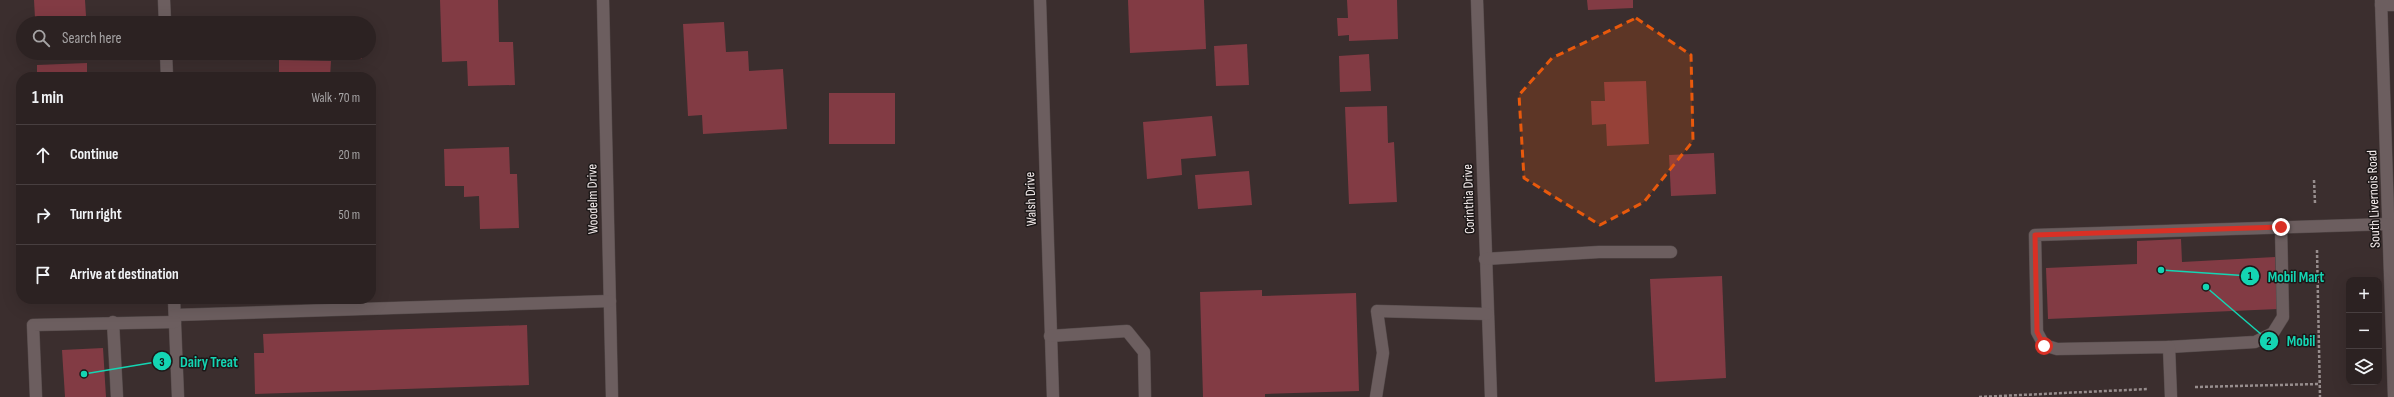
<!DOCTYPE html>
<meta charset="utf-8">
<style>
body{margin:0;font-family:"Sofia Sans Condensed",sans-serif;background:#382f2f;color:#f1f3f6}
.controls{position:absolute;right:12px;bottom:12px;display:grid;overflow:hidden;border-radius:8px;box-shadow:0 4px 16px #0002}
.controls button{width:36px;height:36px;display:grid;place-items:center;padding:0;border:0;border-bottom:1px solid #483f40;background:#2c2222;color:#f1f3f6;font:20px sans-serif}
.stop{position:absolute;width:12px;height:12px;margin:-9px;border:3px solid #d93025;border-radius:50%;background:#fff}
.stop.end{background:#d93025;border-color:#fff;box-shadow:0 1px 4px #0008}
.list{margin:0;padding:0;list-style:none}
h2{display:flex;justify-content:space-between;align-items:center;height:52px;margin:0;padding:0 16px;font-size:17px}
h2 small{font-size:13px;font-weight:400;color:#a6a4a5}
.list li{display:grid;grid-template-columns:26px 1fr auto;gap:12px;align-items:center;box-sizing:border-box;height:60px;padding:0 16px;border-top:1px solid #483f40}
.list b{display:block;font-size:15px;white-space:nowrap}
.list em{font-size:13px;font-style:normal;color:#a6a4a5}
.icon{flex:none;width:22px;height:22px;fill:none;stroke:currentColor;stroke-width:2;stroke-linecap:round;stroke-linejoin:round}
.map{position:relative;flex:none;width:2394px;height:397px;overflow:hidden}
.search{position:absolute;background:#2c2222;box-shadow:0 4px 16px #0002;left:16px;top:16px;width:360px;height:44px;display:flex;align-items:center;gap:10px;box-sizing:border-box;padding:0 14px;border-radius:22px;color:#a6a4a5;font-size:15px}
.panel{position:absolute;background:#2c2222;box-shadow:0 4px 16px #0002;left:16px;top:72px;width:360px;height:232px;border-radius:16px}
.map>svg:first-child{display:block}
</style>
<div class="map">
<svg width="2394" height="397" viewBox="0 0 2394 397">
<rect width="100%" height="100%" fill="#3b2e2e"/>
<g fill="#823b44">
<polygon points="34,0 85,0 86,16 35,18"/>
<polygon points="440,0 498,0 499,42 513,42 515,85 468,86 467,61 442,62"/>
<polygon points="1128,0 1204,0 1206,49 1130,53"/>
<polygon points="1347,0 1397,0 1398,39 1349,41 1349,35 1338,36 1337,18 1348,18"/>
<polygon points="1587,0 1633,0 1633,8 1588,10"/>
<polygon points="724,22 726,52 748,51 749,71 783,69 787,129 703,134 702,115 688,116 683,24"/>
<polygon points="1247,44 1249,85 1216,86 1214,46"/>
<polygon points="327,53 362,53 362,59 327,58"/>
<polygon points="1369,54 1371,91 1340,92 1339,56"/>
<polygon points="279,60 331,61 330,77 279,77"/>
<polygon points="87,63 87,77 37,77 37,65"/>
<polygon points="1646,81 1649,144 1607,146 1606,124 1592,125 1591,101 1605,101 1604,82"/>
<rect x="829" y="93" width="66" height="51"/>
<rect x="371" y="101" width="5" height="33"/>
<polygon points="1387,106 1388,143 1394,142 1397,202 1349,204 1345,107"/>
<polygon points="1212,116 1216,156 1181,159 1182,175 1147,179 1143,122"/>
<polygon points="509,147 510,174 517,174 519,228 480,229 479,196 464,197 464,186 445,186 444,149"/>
<polygon points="1714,153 1716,194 1671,196 1669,155"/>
<polygon points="1249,171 1252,205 1198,209 1195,175"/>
<polygon points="371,237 375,237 376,251 371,252"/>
<polygon points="2181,239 2182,262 2275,257 2278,309 2048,319 2046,268 2137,264 2137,241"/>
<polygon points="1722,276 1726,378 1655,382 1650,279"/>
<polygon points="1262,290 1262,296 1356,293 1359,391 1265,394 1265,397 1203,397 1200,292"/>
<polygon points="527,325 529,385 255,394 254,353 264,353 263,334"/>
<polygon points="103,348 106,397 65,397 62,350"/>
</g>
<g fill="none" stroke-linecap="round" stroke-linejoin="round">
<g stroke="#544a4a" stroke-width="13">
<g id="minor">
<polyline points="164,0 165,23"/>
<polyline points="603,0 612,397"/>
<polyline points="1040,0 1053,397"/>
<polyline points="1477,0 1491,397"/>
<polyline points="2381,0 2394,397"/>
<polyline points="2381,5 2394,5"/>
<polyline points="166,53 167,77"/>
<polyline points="1485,259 1599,252 1671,252"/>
<polyline points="174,299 178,397"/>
<polyline points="175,315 610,301"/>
<polyline points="113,322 117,397"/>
<polyline points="1050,336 1127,331 1144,352 1145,397"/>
<polyline points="2169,347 2255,342 2273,333 2283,317 2281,227"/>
<polyline points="36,397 33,325 175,322"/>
<polyline points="1376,397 1383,353 1377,311 1487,314"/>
<polyline points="2171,397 2169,347 2057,349 2044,345 2037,332 2035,235 2389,224"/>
</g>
</g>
<g stroke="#978d8d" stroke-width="2.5" stroke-dasharray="3 2" stroke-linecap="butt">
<polyline points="2314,180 2315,203"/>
<polyline points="2317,250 2320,397"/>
<polyline points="2195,387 2320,384"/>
<polyline points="1979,397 2148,389"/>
</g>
<use href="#minor" stroke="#6c5e5f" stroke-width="12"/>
</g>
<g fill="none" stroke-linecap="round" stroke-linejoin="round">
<polyline stroke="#d93025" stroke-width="5" points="2044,346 2037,332 2035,235 2281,227"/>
</g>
<path fill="#e8590c" fill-opacity="0.2" stroke="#e8590c" stroke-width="3" stroke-dasharray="8 5" stroke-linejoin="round" d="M 1636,18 L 1691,55 L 1693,141 L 1644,202 L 1600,225 L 1524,178 L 1519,95 L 1552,58 Z"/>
<g text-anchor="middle" stroke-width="3" stroke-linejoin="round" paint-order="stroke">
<g font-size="14" fill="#f5eded" stroke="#1d1818">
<text transform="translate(592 199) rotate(-91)" y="5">Woodelm Drive</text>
<text transform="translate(1030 199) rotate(-92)" y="5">Walsh Drive</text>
<text transform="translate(1468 199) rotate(-92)" y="5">Corinthia Drive</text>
<text transform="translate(2373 199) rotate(-92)" y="5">South Livernois Road</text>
</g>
</g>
<path fill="none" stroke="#14d5b3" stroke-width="1.5" d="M2161 270L2250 276M2206 287L2269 341M84 374L162 361"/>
<g fill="#14d5b3" stroke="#1d1818" stroke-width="1.5">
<circle cx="2161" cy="270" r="4"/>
<circle cx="2206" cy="287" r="4"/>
<circle cx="84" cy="374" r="4"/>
<circle cx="2250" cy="276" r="10"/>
<circle cx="2269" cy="341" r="10"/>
<circle cx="162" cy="361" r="10"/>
</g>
<g font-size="12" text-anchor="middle" font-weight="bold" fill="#111">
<text x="2250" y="280">1</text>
<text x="2269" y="345">2</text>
<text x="162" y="366">3</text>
</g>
<g font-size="15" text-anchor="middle" font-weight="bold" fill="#14d5b3" stroke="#1d1818" stroke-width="3" stroke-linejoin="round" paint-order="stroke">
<text x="2296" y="282">Mobil Mart</text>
<text x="2301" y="346">Mobil</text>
<text x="209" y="367">Dairy Treat</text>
</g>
</svg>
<div class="controls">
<button>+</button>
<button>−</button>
<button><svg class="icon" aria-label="layers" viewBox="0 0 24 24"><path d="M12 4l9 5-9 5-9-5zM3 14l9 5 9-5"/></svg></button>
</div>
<div class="stop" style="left:2044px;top:346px"></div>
<div class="stop end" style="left:2281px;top:227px"></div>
<div class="search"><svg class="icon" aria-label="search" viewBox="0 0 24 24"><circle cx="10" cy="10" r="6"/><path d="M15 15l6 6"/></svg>Search here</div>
<section class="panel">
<h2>1 min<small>Walk · 70 m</small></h2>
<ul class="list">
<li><svg class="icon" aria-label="ahead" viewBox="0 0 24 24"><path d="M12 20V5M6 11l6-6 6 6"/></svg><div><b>Continue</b></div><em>20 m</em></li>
<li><svg class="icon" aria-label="right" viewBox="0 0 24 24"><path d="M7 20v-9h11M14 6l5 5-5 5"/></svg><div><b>Turn right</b></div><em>50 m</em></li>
<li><svg class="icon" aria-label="arrive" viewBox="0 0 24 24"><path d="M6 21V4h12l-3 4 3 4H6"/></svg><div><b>Arrive at destination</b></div></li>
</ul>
</section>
</div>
